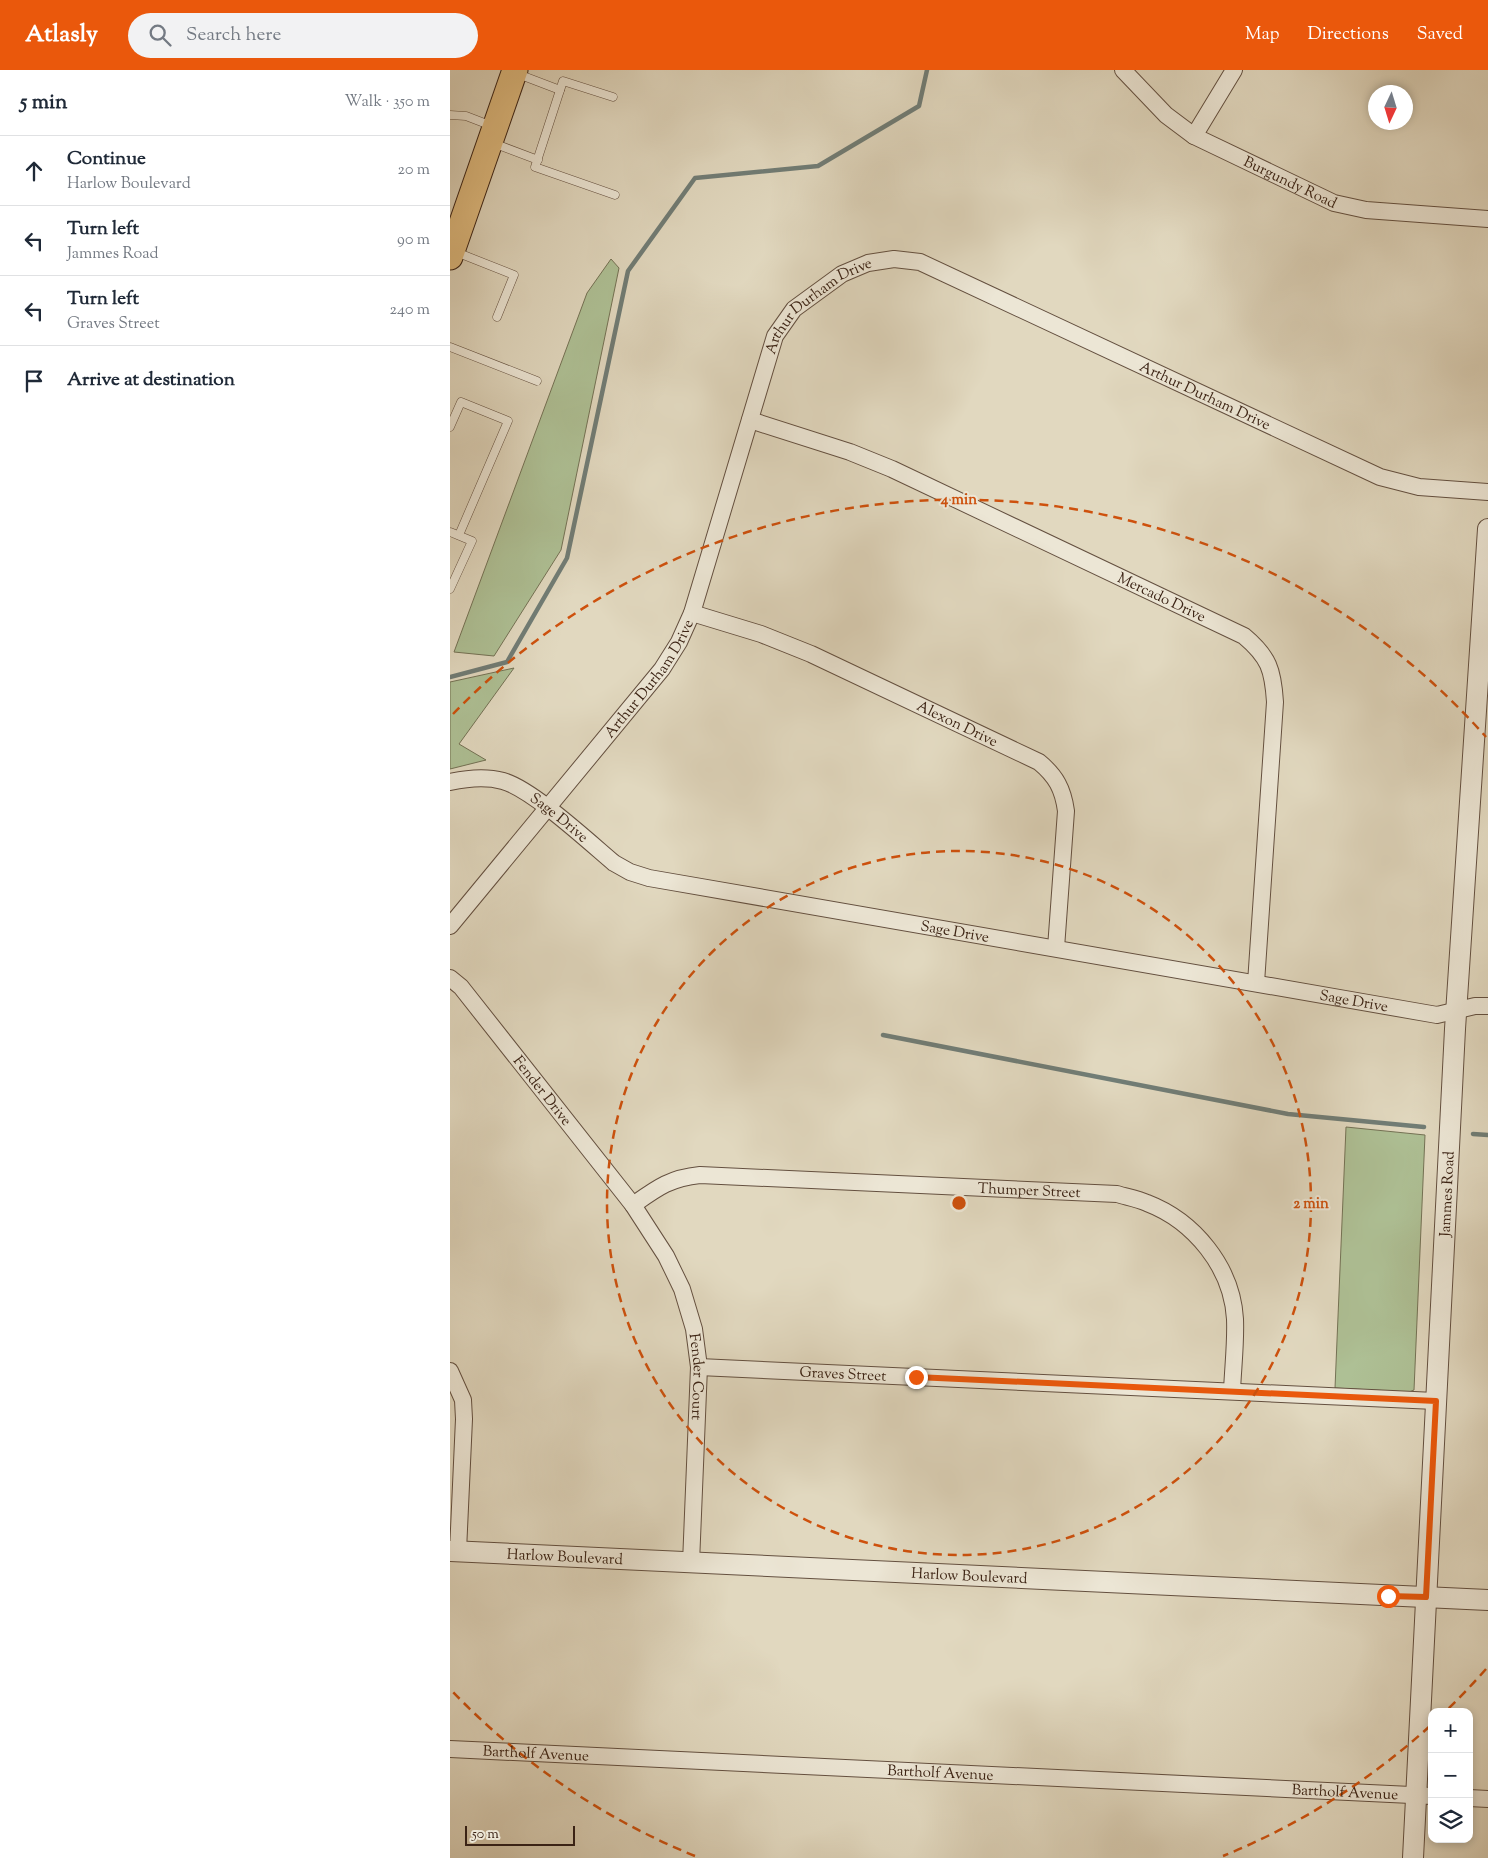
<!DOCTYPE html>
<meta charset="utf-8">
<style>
body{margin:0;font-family:"Sorts Mill Goudy",serif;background:#f2f2f3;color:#1f2937}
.controls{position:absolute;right:15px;bottom:15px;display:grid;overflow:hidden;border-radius:10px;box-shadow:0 2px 8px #0003}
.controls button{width:45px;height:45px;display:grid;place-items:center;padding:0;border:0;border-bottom:1px solid #e0e1e3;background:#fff;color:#1f2937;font:25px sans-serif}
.compass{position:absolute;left:918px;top:15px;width:45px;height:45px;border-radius:50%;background:#fff;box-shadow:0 2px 8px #0003;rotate:184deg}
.scale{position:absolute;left:15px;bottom:12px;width:110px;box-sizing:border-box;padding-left:5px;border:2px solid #3b2315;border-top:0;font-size:14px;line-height:18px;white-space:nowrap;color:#3b2315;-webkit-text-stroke:4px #ece6d5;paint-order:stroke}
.stop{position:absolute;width:15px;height:15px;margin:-11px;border:4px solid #ea580c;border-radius:50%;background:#fff}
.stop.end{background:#ea580c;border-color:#fff;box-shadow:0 1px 5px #0008}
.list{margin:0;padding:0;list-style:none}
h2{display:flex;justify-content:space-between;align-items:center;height:65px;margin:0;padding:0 20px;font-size:21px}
h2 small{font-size:16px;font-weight:400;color:#747a83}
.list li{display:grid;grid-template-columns:32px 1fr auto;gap:15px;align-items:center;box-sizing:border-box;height:70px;padding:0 20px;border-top:1px solid #e0e1e3}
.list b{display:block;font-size:19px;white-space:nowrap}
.list p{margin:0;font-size:16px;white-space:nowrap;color:#747a83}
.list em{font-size:16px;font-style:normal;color:#747a83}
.icon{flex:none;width:28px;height:28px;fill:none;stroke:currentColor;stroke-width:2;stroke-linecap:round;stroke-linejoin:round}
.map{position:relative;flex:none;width:1038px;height:1788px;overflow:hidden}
header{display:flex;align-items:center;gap:30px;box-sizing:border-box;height:70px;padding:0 25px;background:#ea580c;color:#fff}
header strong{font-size:24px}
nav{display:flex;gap:28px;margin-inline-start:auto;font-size:18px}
.search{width:350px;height:45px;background:#f2f2f3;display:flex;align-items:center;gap:12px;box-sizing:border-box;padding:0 18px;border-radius:28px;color:#747a83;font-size:19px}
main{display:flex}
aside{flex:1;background:#fff}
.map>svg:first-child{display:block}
</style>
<header>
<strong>Atlasly</strong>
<div class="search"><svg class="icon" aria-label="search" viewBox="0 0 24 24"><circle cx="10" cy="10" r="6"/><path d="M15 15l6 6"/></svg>Search here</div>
<nav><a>Map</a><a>Directions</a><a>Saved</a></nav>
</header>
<main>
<aside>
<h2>5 min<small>Walk · 350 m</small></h2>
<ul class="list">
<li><svg class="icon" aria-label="ahead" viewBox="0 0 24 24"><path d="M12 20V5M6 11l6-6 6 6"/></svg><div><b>Continue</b><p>Harlow Boulevard</p></div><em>20 m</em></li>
<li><svg class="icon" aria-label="left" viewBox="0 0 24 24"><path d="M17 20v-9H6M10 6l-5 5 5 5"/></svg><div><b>Turn left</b><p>Jammes Road</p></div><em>90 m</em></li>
<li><svg class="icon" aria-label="left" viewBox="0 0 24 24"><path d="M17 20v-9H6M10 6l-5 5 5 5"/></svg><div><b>Turn left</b><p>Graves Street</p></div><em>240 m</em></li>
<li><svg class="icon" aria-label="arrive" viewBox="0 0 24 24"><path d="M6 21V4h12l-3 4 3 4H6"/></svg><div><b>Arrive at destination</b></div></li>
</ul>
</aside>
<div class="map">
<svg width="1038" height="1788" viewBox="0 0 1038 1788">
<rect width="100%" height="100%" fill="#e1d8bf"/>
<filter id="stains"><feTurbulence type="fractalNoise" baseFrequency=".004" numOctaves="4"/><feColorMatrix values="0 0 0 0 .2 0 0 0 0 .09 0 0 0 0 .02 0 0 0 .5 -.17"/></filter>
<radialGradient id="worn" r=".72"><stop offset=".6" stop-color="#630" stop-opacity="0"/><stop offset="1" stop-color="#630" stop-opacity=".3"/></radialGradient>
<g fill="#aec095" stroke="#747255">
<polygon points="161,189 169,198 111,480 44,586 4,582 137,223"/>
<polygon points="64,598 9,674 36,690 0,699 0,612"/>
<polygon points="896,1057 975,1065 964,1320 959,1322 885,1318"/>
</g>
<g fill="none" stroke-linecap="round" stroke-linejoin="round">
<g stroke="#717d76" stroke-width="4.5">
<polyline points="0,607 57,592 117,488 178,201 245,108 368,96 469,36 477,0"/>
<polyline points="433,965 838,1044 974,1057"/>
<polyline points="1023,1064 1038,1065"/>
</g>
<g stroke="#645040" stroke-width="9">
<g id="service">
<polyline points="68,4 110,20"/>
<polyline points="163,27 113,11 85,97 165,125"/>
<polyline points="0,45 16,46 42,56"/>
<polyline points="43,73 88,90"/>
<polyline points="6,182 64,205 47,247"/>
<polyline points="0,277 87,311"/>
<polyline points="0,357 11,332 58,351 9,465"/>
<polyline points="0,462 22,471 0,519"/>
</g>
</g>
<g stroke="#645040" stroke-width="18">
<g id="minor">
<path id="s1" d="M 673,0 L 716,45 L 744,66 L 884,133 L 916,140 L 1038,149"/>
<polyline points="744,66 784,0"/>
<path id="s2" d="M 300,350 L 400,382 L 442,399 L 794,566 C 819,587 823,600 825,632 L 806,913"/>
<path id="s3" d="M 242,543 L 311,564 L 361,584 L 589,692 C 606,706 613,719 616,741 L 606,878"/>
<path id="s4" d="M 0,712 C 18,708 35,706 53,711 C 82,719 139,772 164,793 L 180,802 L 199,808 L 987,945 L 1025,936 L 1038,936"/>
<path id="s5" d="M 0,856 L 212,599 L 229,572 L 242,543 L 325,266 L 344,239 L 392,204 L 418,193 L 444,189 L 470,192 L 930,407 L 969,417 L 1038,422"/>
<path id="s6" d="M 0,908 L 11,917 L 183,1135 L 216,1186 L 232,1219 L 244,1259 L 249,1297 L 241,1493"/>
<path id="s7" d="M 183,1135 C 207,1118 220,1108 250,1105 L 667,1124 C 677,1127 688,1129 697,1133 C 744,1151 782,1197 785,1249 C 786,1272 783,1297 782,1321"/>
<path id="s8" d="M 249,1297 L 985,1331"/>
<polyline points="0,1301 13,1330 14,1349 8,1481"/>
<path id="s9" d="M 0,1679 L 982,1726"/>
<polyline points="1019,1728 1038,1729"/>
</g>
</g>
<g stroke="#645040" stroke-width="22">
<g id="tertiary">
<path id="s10" d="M 0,1481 L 1038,1530"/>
<path id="s11" d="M 963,1788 L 1005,959 L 1038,459"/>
</g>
</g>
<g stroke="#3b2315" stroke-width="27">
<polyline id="primary" points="0,187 65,0"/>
</g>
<use href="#service" stroke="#ece6d5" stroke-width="8"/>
<use href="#minor" stroke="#ece6d5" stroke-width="16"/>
<use href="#tertiary" stroke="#ece6d5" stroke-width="20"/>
<use href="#primary" stroke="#e0bc80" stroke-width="25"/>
</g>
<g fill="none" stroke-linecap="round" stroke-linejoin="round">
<polyline stroke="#ea580c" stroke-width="6" points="466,1307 986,1331 976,1527 938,1526"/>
</g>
<g fill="none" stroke="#ce510d" stroke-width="2.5" stroke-dasharray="9 6">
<circle cx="509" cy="1133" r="352"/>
<path d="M1036 1599A704 704 0 0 1 998 1639M980 1656A704 704 0 0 1 773 1786M245 1786A704 704 0 0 1 3 1622M3 644A704 704 0 0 1 1036 667"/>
</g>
<g text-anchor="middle" stroke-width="4" stroke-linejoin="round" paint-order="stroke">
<g font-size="15" fill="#3b2315" stroke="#ece6d5">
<text dy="5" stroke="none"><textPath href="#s1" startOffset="204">Burgundy Road</textPath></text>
<text dy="5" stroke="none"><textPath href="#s5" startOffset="739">Arthur Durham Drive</textPath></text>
<text dy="5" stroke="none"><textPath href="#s5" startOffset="1174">Arthur Durham Drive</textPath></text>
<text dy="5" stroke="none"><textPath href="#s2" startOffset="449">Mercado Drive</textPath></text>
<text dy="5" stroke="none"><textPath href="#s5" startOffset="318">Arthur Durham Drive</textPath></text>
<text dy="5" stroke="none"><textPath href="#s3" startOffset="288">Alexon Drive</textPath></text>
<text dy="5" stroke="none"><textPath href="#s4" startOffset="121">Sage Drive</textPath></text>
<text dy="5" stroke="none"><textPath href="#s4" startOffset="541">Sage Drive</textPath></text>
<text dy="5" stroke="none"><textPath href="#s4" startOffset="946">Sage Drive</textPath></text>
<text dy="5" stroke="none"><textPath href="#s6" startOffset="146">Fender Drive</textPath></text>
<text dy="5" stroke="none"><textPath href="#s7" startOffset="404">Thumper Street</textPath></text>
<text dy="5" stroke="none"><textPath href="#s11" startOffset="665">Jammes Road</textPath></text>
<text dy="5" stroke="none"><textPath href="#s8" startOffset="144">Graves Street</textPath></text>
<text dy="5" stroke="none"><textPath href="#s6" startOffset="479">Fender Court</textPath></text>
<text dy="5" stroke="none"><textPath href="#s10" startOffset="115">Harlow Boulevard</textPath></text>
<text dy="5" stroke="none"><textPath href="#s10" startOffset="520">Harlow Boulevard</textPath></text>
<text dy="5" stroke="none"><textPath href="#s9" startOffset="86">Bartholf Avenue</textPath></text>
<text dy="5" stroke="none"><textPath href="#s9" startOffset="491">Bartholf Avenue</textPath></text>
<text dy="5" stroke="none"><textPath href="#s9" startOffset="896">Bartholf Avenue</textPath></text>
</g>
</g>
<circle cx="509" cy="1133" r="8" fill="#ce510d" stroke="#ece6d5" stroke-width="2.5"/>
<g font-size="15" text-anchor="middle" font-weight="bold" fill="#ce510d" stroke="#ece6d5" stroke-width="4" stroke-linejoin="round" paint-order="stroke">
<text x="509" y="434">4 min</text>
<text x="861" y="1138">2 min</text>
</g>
<rect width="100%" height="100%" filter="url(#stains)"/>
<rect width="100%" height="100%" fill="url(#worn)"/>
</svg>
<div class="controls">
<button>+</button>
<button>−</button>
<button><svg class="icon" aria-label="layers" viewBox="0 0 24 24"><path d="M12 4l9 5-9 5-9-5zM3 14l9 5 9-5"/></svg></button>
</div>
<svg class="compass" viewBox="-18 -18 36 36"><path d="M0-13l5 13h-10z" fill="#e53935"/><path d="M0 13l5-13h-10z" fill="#747a83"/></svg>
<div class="scale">50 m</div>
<div class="stop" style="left:938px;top:1526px"></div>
<div class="stop end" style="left:466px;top:1307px"></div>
</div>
</main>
